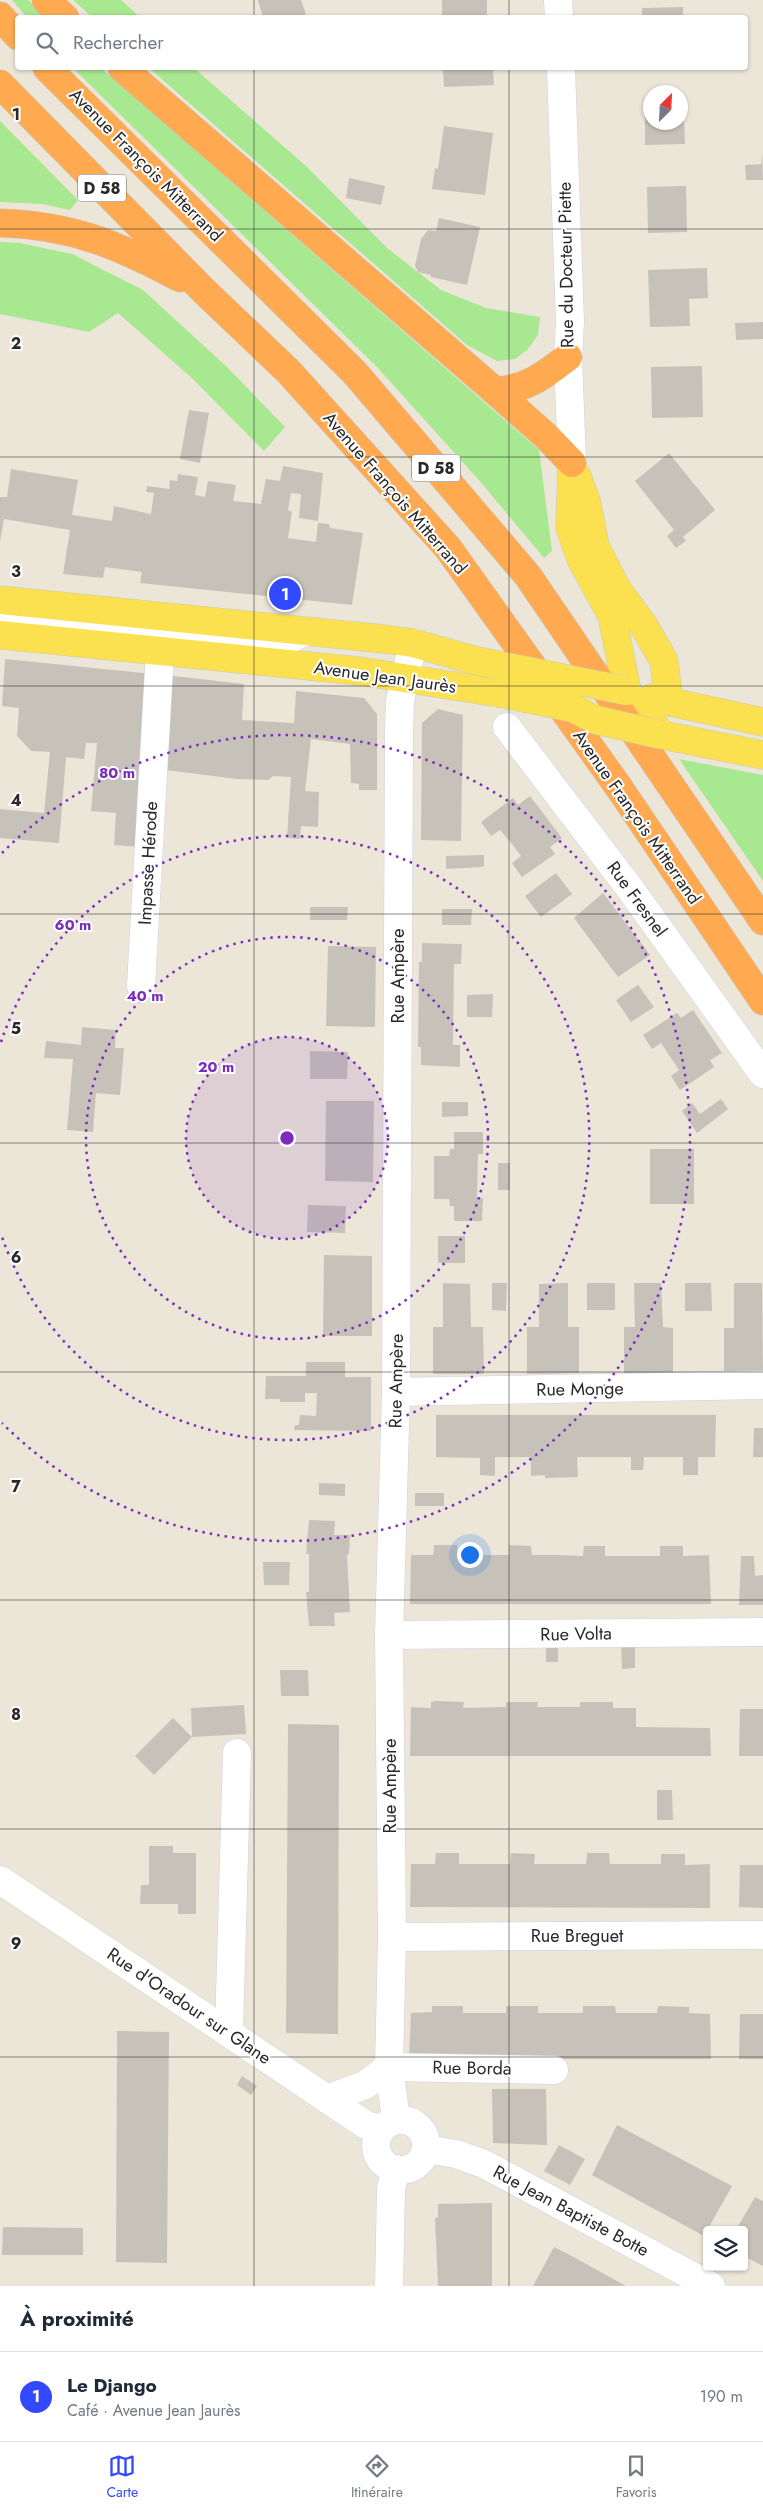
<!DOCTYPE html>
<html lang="fr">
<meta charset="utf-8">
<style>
body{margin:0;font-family:Jost,sans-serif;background:#f6f6f7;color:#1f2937}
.controls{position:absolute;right:15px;bottom:15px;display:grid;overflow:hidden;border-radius:5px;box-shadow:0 1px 4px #0004}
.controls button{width:45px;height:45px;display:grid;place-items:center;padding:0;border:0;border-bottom:1px solid #e0e1e3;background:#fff;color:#1f2937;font:25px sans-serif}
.compass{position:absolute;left:643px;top:85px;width:45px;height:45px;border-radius:50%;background:#fff;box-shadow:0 1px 4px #0004;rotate:24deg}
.you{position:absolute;left:469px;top:1554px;width:18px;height:18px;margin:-12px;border:4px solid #fff;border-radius:50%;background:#1a73e8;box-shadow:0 0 0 8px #1a73e833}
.badge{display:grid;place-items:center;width:32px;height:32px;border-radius:50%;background:#3349ff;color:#fff;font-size:16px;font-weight:700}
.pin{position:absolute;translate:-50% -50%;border:2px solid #fff;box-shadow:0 1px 5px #0006}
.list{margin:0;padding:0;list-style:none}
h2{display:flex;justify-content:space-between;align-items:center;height:65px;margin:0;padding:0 20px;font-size:21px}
h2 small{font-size:16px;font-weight:400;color:#747a83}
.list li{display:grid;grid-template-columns:32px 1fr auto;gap:15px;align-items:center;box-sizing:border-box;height:90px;padding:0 20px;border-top:1px solid #e0e1e3}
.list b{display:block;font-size:19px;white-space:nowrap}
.list p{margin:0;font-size:16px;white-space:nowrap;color:#747a83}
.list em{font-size:16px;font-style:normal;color:#747a83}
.icon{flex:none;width:28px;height:28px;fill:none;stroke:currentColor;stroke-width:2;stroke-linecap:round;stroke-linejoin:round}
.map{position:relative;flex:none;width:763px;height:2286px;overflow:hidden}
.search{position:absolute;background:#fff;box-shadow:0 1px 4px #0004;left:15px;right:15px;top:15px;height:55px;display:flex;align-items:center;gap:12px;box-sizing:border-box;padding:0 18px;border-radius:5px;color:#747a83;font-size:19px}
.sheet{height:155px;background:#fff}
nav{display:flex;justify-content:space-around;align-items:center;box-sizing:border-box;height:70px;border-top:1px solid #e0e1e3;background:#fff;font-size:14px;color:#747a83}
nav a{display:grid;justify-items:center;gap:2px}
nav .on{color:#3349ff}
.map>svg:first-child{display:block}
</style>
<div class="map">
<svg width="763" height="2286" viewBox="0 0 763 2286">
<rect width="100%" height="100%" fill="#ece6d9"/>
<g fill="#a7e890">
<polygon points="12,0 28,0 47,17 27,17"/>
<polygon points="73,0 121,0 140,17 92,17"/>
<polygon points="73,68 101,68 539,450 552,551 544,558 478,479 376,366"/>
<polygon points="149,68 194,68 307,167 387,248 441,290 486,308 540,317 538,335 527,350 515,359 497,361 467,345"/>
<polygon points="0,121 78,200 70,210 42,204 0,202"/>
<polygon points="0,242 20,243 72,254 143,290 227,367 285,427 264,451 193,379 118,313 89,332 0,314"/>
<polygon points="679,759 763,775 763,881"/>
</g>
<g fill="#c7c2b9">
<polygon points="258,0 301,0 306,14 295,18 263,18"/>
<rect x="442" y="0" width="45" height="18"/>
<polygon points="683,7 683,18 642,18 642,8"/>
<polygon points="443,68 493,68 494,85 444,87"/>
<polygon points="683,97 685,144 645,145 645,98 650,98 650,122 680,122 680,98"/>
<polygon points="444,126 493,133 485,195 432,189 435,168 438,169"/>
<polygon points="762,153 763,180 746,180 745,165 761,164"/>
<polygon points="349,178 385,186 381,205 346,198"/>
<polygon points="686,186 687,232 648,233 647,187"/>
<polygon points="439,218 480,227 467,285 431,277 431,275 418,272 415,266 421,239 428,230 436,231"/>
<polygon points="707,268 708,298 689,299 690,326 650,327 648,270"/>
<polygon points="763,322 763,339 736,340 735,323"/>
<polygon points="702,366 703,417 652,418 651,367"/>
<polygon points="189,410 209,413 200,463 180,459"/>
<polygon points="669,453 715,510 683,537 686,541 676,548 667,536 674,530 635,481"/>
<polygon points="283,466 323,473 318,521 299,518 301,494 291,493 288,510 292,512 288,538 316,542 318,523 329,524 330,528 363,533 352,605 140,583 142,572 105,567 103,578 63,574 70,530 4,519 0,542 0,497 7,497 11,469 78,480 72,515 112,521 114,506 151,514 154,493 146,492 147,486 169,489 170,480 177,481 178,474 198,477 195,495 205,497 208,481 236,485 233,501 261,504 266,479 280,481"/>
<polygon points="5,659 153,674 139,847 114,845 116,813 91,811 97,743 86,743 84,759 66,757 59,843 0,838 0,809 44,813 50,752 31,751 17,736 19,708 2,706"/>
<polygon points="165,675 244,684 242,720 294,723 296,691 364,698 377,714 377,790 359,790 359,784 351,783 350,744 311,739 305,791 319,792 318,827 301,826 300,839 287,838 291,777 273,776 269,780 237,779 158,769"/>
<polygon points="438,709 463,715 461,841 421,840 422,723"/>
<polygon points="530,796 562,838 550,847 555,854 522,877 512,863 521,856 512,844 500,830 491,836 481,822 513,798 518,805"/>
<polygon points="484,855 484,866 482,867 446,869 446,856"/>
<polygon points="556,873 572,894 541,917 525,896"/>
<polygon points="603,893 650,955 618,977 574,918"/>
<polygon points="310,907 348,907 347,920 310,920"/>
<polygon points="442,909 472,909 471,925 442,925"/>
<polygon points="422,943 462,944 461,964 454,964 453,1045 460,1045 460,1067 421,1065 421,1047 418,1047 419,962 422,962"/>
<polygon points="328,946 376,947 375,1027 326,1026"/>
<polygon points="638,985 654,1007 631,1022 616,1000"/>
<polygon points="493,994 492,1017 467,1017 467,995"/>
<polygon points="693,1010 722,1053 710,1060 714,1067 680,1090 671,1076 679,1070 661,1043 652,1049 643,1035 677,1013 681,1018"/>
<polygon points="82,1027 116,1030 115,1048 124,1048 120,1095 96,1093 93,1132 67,1130 73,1059 44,1058 46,1041 81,1045"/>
<polygon points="310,1051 348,1052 347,1079 310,1079"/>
<polygon points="721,1099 728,1109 697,1133 682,1111 692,1103 700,1114"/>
<polygon points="326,1101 374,1101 373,1182 325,1181"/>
<polygon points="442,1102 468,1102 468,1116 442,1117"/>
<polygon points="454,1132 483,1132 483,1154 478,1154 477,1198 483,1198 482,1221 454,1221 454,1206 450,1206 449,1199 434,1199 434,1156 449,1156 450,1149 454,1149"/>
<rect x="650" y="1149" width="44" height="55"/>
<rect x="498" y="1163" width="12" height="27"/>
<polygon points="308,1205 346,1206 345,1233 307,1232"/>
<rect x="438" y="1236" width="27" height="27"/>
<polygon points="324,1255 372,1256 372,1336 323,1336"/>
<polygon points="443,1283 470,1284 471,1327 483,1327 484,1374 433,1374 433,1327 443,1327"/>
<polygon points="492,1283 507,1283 506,1311 492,1310"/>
<polygon points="568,1283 568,1327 579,1327 579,1373 527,1374 527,1327 539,1327 539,1284"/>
<rect x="587" y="1283" width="28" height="27"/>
<polygon points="634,1283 661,1283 663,1327 673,1328 673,1373 624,1373 624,1327 635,1327"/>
<polygon points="685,1283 711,1283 712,1311 685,1311"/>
<polygon points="734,1283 762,1283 763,1373 724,1373 724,1328 734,1328"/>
<polygon points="306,1362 345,1362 345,1377 371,1377 371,1431 294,1430 295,1425 299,1425 300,1415 316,1416 317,1393 305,1393 305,1402 280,1402 280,1399 265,1399 266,1376 306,1376"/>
<polygon points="436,1415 716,1415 715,1457 698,1457 698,1475 683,1475 683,1457 644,1457 643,1470 631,1470 631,1457 577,1457 578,1477 545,1478 545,1475 531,1476 531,1457 495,1457 495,1476 480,1475 480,1458 436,1457"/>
<polygon points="754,1428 763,1428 763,1457 753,1457"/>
<polygon points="319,1483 345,1484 345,1496 319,1495"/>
<rect x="415" y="1493" width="29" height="13"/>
<polygon points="309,1520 335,1521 334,1535 350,1535 349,1554 347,1555 350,1612 334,1613 335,1626 309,1626 306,1592 309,1592 309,1554 306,1554"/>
<polygon points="434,1545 457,1545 458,1555 509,1555 509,1545 531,1546 532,1555 558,1555 583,1556 584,1546 605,1546 605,1556 660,1556 660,1546 683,1546 683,1556 709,1555 711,1604 410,1604 411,1555 433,1555"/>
<polygon points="741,1556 754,1556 755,1576 763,1575 763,1605 739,1605"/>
<polygon points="263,1562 290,1562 289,1585 264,1585"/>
<polygon points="621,1638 635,1638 635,1668 622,1669"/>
<rect x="546" y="1639" width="12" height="23"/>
<polygon points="280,1670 308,1670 309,1696 281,1696"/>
<polygon points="437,1701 464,1702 463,1708 506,1707 506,1702 538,1702 537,1707 580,1707 580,1702 613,1702 613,1708 636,1708 636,1727 710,1728 711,1756 410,1756 411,1707 431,1708 431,1702"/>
<polygon points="244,1705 246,1734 192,1737 191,1708"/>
<polygon points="740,1709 763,1709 763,1756 739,1756"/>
<polygon points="173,1718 192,1737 154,1775 135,1756"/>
<polygon points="288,1724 339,1725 338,2034 286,2033"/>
<polygon points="657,1790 672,1790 673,1820 657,1820"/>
<polygon points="149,1846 173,1846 173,1853 196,1853 196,1914 178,1914 178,1904 140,1904 141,1885 149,1885"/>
<polygon points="436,1853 459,1853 459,1864 510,1864 511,1853 535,1854 534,1864 586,1864 587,1853 609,1853 610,1864 661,1864 661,1854 685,1854 685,1865 710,1864 710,1908 410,1907 411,1864 435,1864"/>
<polygon points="740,1865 763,1865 763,1908 739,1907"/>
<polygon points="432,2006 463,2006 463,2013 506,2013 506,2006 538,2006 538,2013 583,2013 583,2006 615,2006 616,2013 657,2013 658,2006 689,2007 689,2013 710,2014 711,2059 409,2059 411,2013 432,2012"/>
<polygon points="740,2014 763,2014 763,2059 739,2059"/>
<polygon points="117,2031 169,2032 167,2263 116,2262"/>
<polygon points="242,2076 257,2086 251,2095 237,2085"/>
<polygon points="492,2089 546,2089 547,2145 493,2143"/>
<polygon points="617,2125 732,2186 704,2236 592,2175"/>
<polygon points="559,2145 585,2159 570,2185 544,2171"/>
<polygon points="755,2197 763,2201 763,2266 744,2256 744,2230 736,2230"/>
<polygon points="492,2203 492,2286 438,2286 435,2218 438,2217 438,2204"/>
<polygon points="3,2227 83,2228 83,2255 2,2255"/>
<polygon points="554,2247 568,2254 626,2286 533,2286"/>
</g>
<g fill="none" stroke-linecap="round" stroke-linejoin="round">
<g stroke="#ced0e3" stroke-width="29">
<g id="minor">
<polyline points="558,0 559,18"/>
<polyline points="561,68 570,322 568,357 572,463"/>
<polyline points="0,615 279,644 305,632"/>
<polyline points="507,727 631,890 763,1074"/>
<polyline points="141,986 160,651"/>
<polyline points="396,1392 763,1385"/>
<polyline points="389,1635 763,1632"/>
<polyline points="0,1880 366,2125 381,2129"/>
<polyline points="392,1937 763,1935"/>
<polyline points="229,2031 237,1753"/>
<polyline points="327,2099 365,2085 389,2067 554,2070"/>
<polyline points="396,2119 389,2067 392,1937 389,1635 396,1392 399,731 400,701 413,643"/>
<circle cx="401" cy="2145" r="25"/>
<polyline points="426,2149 456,2154 484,2164 711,2286"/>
<polyline points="389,2286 391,2189 396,2169"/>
</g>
</g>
<g stroke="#c7c7c7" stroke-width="29">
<g id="major">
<polyline points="572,463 570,528 581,559 612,616 627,691 662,735 763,755"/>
<polyline points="577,476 587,504 595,546 617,589 644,626 664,661 669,702"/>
<polyline points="0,600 384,639 413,643 473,660"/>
<polyline points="0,635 359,671 499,693"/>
<polyline points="652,698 763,722"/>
</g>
</g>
<g stroke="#c7c7c7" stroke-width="29">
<g id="highway">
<polyline points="46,0 65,18"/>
<polyline points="0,16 18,36"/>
<polyline points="47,68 355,373 528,576 763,921"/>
<polyline points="122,68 495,391 547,437 572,463"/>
<polyline points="0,84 204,291 289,372 448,548 620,789 763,1001"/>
<path d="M 0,223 C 72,225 118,245 180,278"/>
<path d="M 495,391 C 525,390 545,375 568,357"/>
</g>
</g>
<use href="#minor" stroke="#fff" stroke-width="28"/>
<use href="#major" stroke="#fbe14f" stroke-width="28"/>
<use href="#highway" stroke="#ffaa51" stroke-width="28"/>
<g stroke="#c7c7c7" stroke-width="29" stroke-linecap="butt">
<g id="major-bridge">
<polyline points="473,660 627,691"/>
<polyline points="499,693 573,708 596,720 662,735"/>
</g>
</g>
<use href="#major-bridge" stroke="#fbe14f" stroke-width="28"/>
</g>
<path fill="none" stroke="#292929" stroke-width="1" stroke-opacity="0.55" d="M 254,0 L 254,18M 509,0 L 509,18M 254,68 L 254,2286M 509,68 L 509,2286M 0,229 L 763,229M 0,457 L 763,457M 0,686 L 763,686M 0,914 L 763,914M 0,1143 L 763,1143M 0,1372 L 763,1372M 0,1600 L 763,1600M 0,1829 L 763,1829M 0,2057 L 763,2057"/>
<circle cx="287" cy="1138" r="101" fill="#7b2cbf" fill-opacity=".12"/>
<g fill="none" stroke="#7b2cbf" stroke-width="2.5" stroke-dasharray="2.5 5">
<circle cx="287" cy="1138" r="101"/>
<circle cx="287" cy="1138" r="201"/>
<path d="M1 1042A302 302 0 1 1 1 1234"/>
<path d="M2 853A403 403 0 1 1 2 1423"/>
</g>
<g text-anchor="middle" stroke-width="4" stroke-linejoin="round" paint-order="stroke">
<g fill="#fff" stroke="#696969" stroke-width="1">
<rect x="78" y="174.5" width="48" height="27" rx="4"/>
<rect x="412" y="454.5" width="48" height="27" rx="4"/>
</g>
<g font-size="16" font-weight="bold" fill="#292929">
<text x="102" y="194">D 58</text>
<text x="436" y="474">D 58</text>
</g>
<g font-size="18" fill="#292929" stroke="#fff">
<text transform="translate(146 165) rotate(45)" y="6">Avenue François Mitterrand</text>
<text transform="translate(566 265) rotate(-91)" y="6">Rue du Docteur Piette</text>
<text transform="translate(395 493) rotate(49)" y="6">Avenue François Mitterrand</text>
<text transform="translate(385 677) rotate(8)" y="6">Avenue Jean Jaurès</text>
<text transform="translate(637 817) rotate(55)" y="6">Avenue François Mitterrand</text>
<text transform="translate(148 863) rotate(-87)" y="6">Impasse Hérode</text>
<text transform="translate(637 899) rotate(54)" y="6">Rue Fresnel</text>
<text transform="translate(398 976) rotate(-90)" y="6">Rue Ampère</text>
<text transform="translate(396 1381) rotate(-89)" y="6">Rue Ampère</text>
<text transform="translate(580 1389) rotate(-1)" y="6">Rue Monge</text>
<text transform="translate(576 1634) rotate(-1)" y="6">Rue Volta</text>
<text transform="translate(390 1786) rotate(-90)" y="6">Rue Ampère</text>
<text x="577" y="1942">Rue Breguet</text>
<text transform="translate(189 2006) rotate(34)" y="6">Rue d'Oradour sur Glane</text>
<text transform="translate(472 2068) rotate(1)" y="6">Rue Borda</text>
<text transform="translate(571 2211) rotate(28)" y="6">Rue Jean Baptiste Botte</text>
</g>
</g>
<g font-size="16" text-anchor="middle" font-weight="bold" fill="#292929" stroke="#fff" stroke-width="4" stroke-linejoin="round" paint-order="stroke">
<text x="16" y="120">1</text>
<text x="16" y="349">2</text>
<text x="16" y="577">3</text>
<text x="16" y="806">4</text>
<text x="16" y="1034">5</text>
<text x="16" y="1263">6</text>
<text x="16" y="1492">7</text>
<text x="16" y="1720">8</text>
<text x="16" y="1949">9</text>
</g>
<circle cx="287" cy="1138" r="8" fill="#7b2cbf" stroke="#fff" stroke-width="2.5"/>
<g font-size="15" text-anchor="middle" font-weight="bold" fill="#7b2cbf" stroke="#fff" stroke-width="4" stroke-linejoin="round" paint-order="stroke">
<text x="117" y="778">80 m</text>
<text x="73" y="930">60 m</text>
<text x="145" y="1001">40 m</text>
<text x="216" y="1072">20 m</text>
</g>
</svg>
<div class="controls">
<button><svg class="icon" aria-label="layers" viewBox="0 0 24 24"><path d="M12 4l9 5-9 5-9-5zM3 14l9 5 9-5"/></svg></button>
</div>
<svg class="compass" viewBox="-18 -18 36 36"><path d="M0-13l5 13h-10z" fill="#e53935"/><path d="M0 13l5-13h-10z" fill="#747a83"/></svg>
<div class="you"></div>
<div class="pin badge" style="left:285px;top:594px">1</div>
<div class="search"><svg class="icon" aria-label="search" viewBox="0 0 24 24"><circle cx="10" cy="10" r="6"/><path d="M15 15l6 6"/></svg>Rechercher</div>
</div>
<section class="sheet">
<h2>À proximité<small></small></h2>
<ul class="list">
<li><span class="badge">1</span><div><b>Le Django</b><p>Café · Avenue Jean Jaurès</p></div><em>190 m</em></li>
</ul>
</section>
<nav>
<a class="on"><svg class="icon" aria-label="map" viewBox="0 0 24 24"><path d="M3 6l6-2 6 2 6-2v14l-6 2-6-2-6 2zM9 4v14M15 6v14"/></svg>Carte</a>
<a><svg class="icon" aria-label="directions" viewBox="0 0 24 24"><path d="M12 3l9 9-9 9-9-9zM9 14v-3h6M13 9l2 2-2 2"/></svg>Itinéraire</a>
<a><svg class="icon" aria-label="saved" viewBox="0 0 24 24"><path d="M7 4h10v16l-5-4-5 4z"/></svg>Favoris</a>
</nav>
